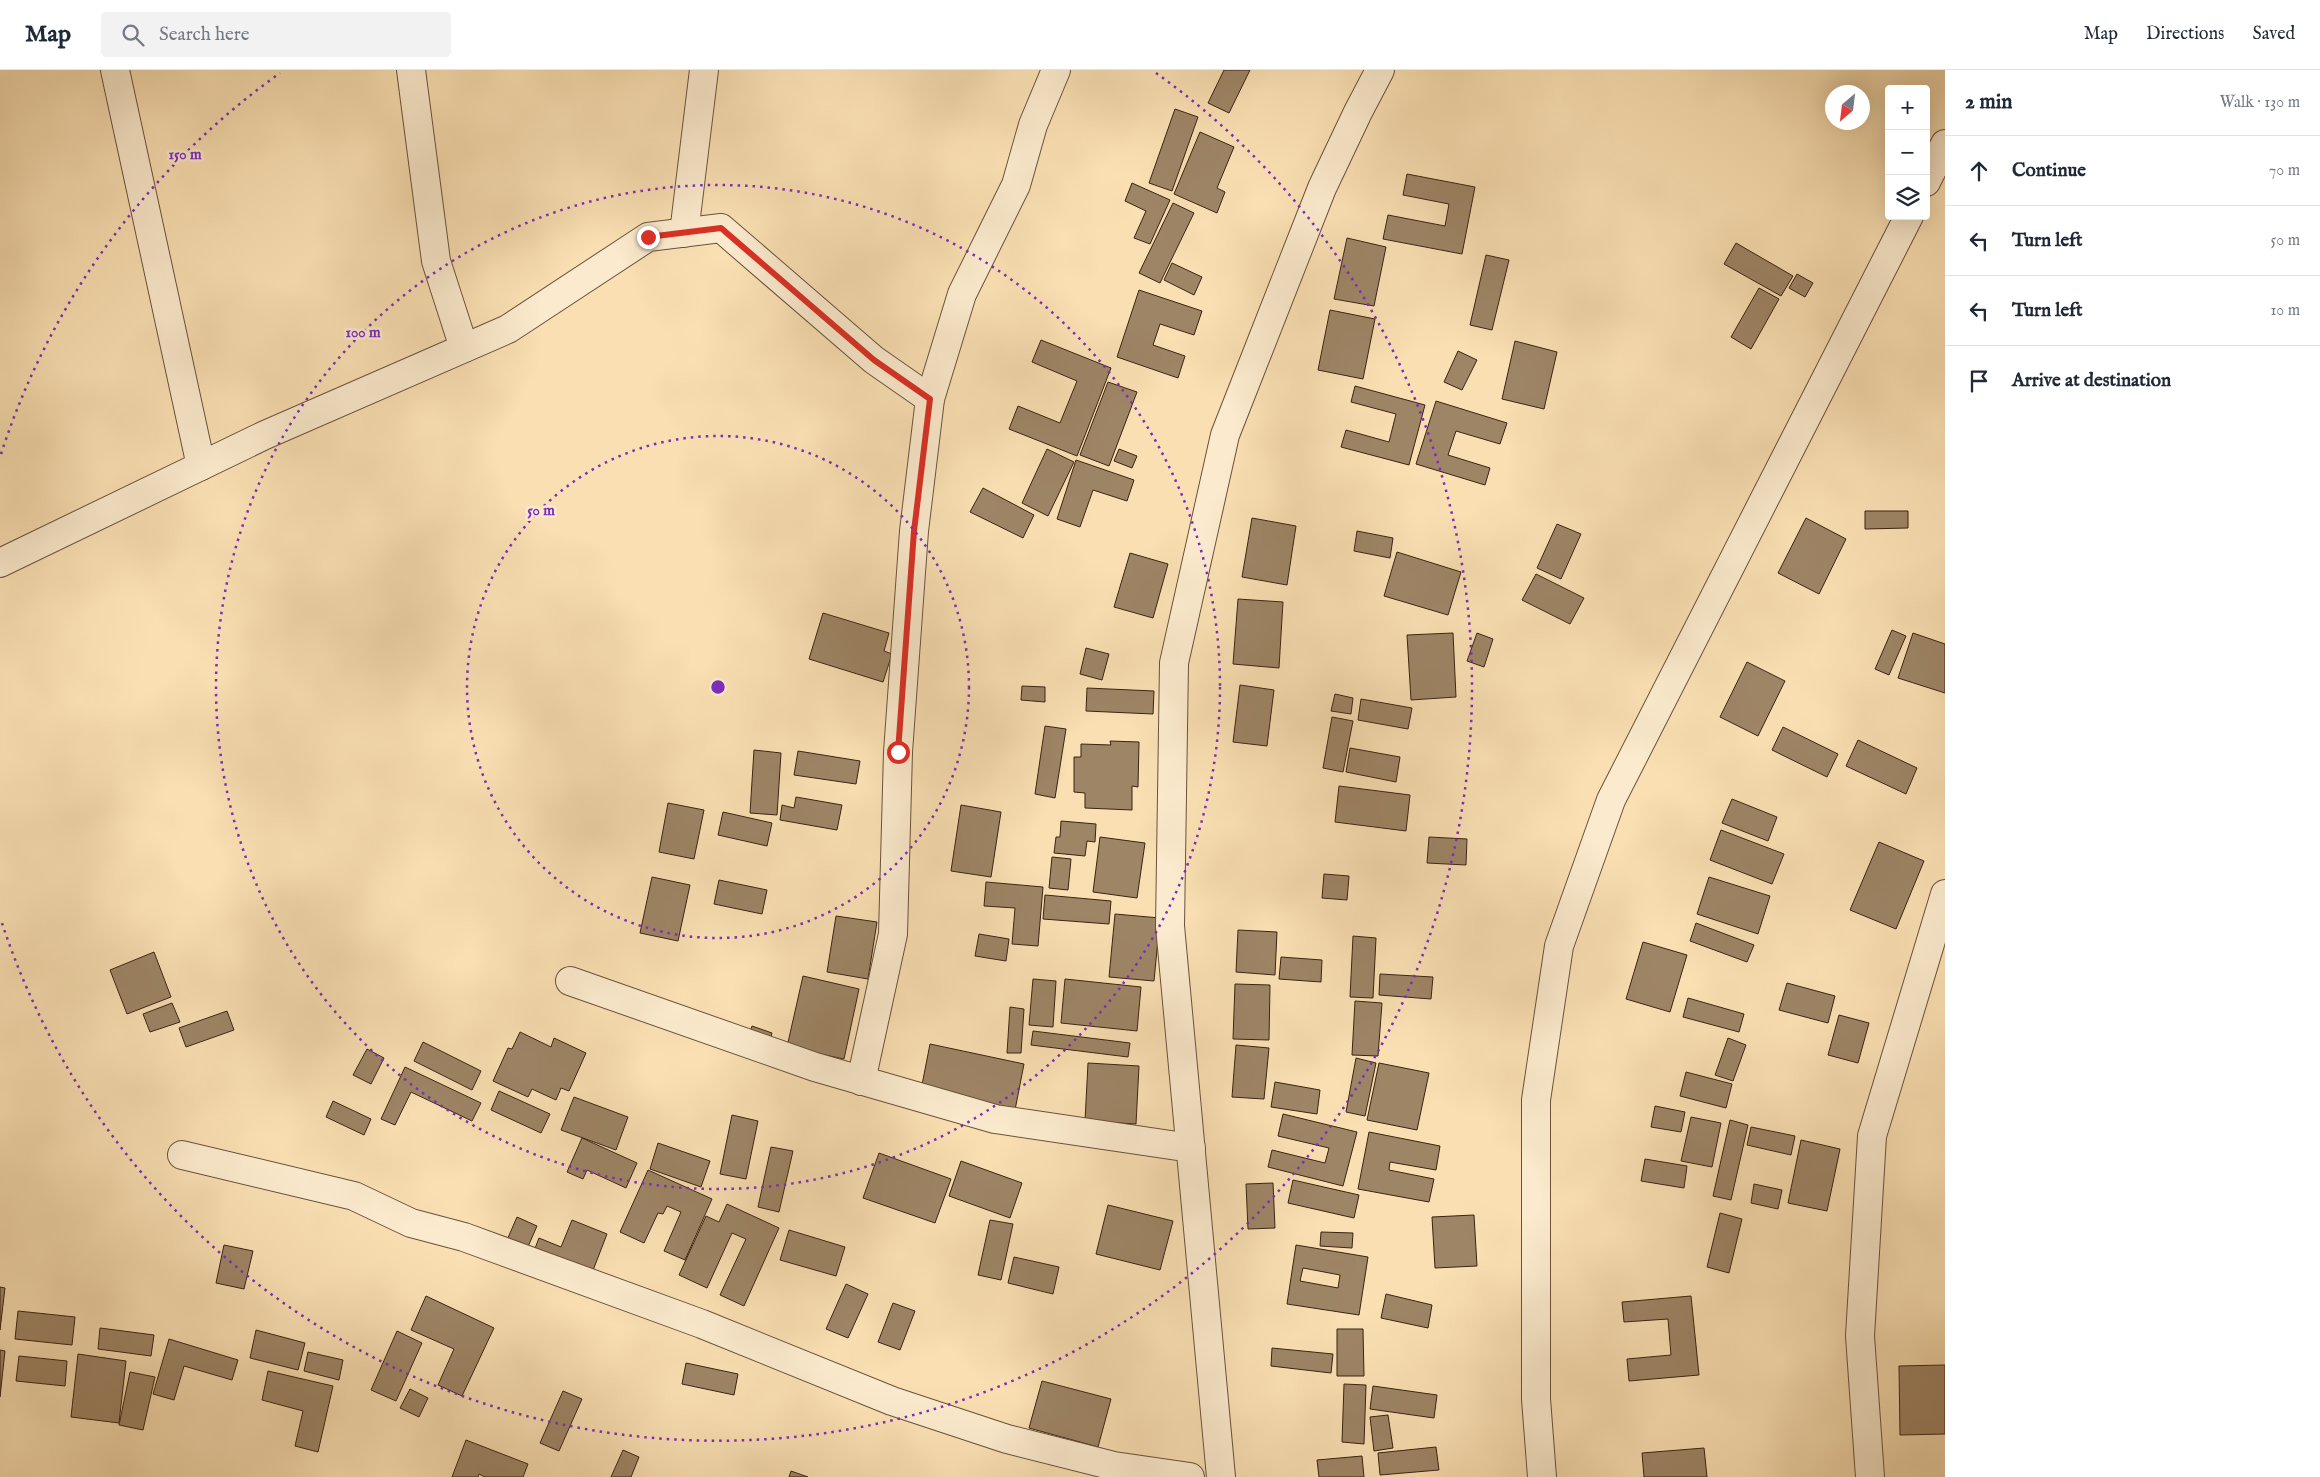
<!DOCTYPE html>
<meta charset="utf-8">
<style>
body{margin:0;font-family:"IM FELL English",serif;background:#f2f2f3;color:#1f2937}
.controls{position:absolute;right:15px;top:15px;display:grid;overflow:hidden;border-radius:5px;box-shadow:0 5px 20px #0002}
.controls button{width:45px;height:45px;display:grid;place-items:center;padding:0;border:0;border-bottom:1px solid #e0e1e3;background:#fff;color:#1f2937;font:25px sans-serif}
.compass{position:absolute;left:1825px;top:15px;width:45px;height:45px;border-radius:50%;background:#fff;box-shadow:0 5px 20px #0002;rotate:208deg}
.stop{position:absolute;width:15px;height:15px;margin:-11px;border:4px solid #d93025;border-radius:50%;background:#fff}
.stop.end{background:#d93025;border-color:#fff;box-shadow:0 1px 5px #0008}
.list{margin:0;padding:0;list-style:none}
h2{display:flex;justify-content:space-between;align-items:center;height:65px;margin:0;padding:0 20px;font-size:21px}
h2 small{font-size:16px;font-weight:400;color:#747a83}
.list li{display:grid;grid-template-columns:32px 1fr auto;gap:15px;align-items:center;box-sizing:border-box;height:70px;padding:0 20px;border-top:1px solid #e0e1e3}
.list b{display:block;font-size:19px;white-space:nowrap}
.list em{font-size:16px;font-style:normal;color:#747a83}
.icon{flex:none;width:28px;height:28px;fill:none;stroke:currentColor;stroke-width:2;stroke-linecap:round;stroke-linejoin:round}
.map{position:relative;flex:none;width:1945px;height:1407px;overflow:hidden}
header{display:flex;align-items:center;gap:30px;box-sizing:border-box;height:70px;padding:0 25px;background:#fff;border-bottom:1px solid #e0e1e3}
header strong{font-size:24px}
nav{display:flex;gap:28px;margin-inline-start:auto;font-size:18px}
.search{width:350px;height:45px;background:#f2f2f3;display:flex;align-items:center;gap:12px;box-sizing:border-box;padding:0 18px;border-radius:5px;color:#747a83;font-size:19px}
main{display:flex}
aside{flex:1;background:#fff}
.map>svg:first-child{display:block}
</style>
<header>
<strong>Map</strong>
<div class="search"><svg class="icon" aria-label="search" viewBox="0 0 24 24"><circle cx="10" cy="10" r="6"/><path d="M15 15l6 6"/></svg>Search here</div>
<nav><a>Map</a><a>Directions</a><a>Saved</a></nav>
</header>
<main>
<div class="map">
<svg width="1945" height="1407" viewBox="0 0 1945 1407">
<rect width="100%" height="100%" fill="#f9dfb2"/>
<filter id="stains"><feTurbulence type="fractalNoise" baseFrequency=".004" numOctaves="4"/><feColorMatrix values="0 0 0 0 .2 0 0 0 0 .09 0 0 0 0 .02 0 0 0 .5 -.17"/></filter>
<radialGradient id="worn" r=".72"><stop offset=".6" stop-color="#630" stop-opacity="0"/><stop offset="1" stop-color="#630" stop-opacity=".3"/></radialGradient>
<g fill="#9e8566" stroke="#3b2313" fill-rule="evenodd">
<polygon points="1224,0 1250,0 1229,43 1208,33"/>
<polygon points="1175,39 1198,47 1172,121 1149,113"/>
<polygon points="1200,62 1234,77 1217,118 1225,122 1217,143 1174,124"/>
<polygon points="1407,104 1475,117 1462,184 1383,169 1388,145 1445,156 1449,134 1403,125"/>
<polygon points="1132,113 1170,130 1150,174 1134,168 1146,141 1125,131"/>
<polygon points="1173,133 1194,143 1160,213 1139,203"/>
<polygon points="1347,168 1386,177 1374,236 1334,229"/>
<polygon points="1736,173 1793,206 1781,226 1724,194"/>
<polygon points="1486,185 1509,190 1492,260 1470,255"/>
<polygon points="1172,193 1202,207 1194,225 1164,210"/>
<polygon points="1797,204 1813,213 1805,227 1789,218"/>
<polygon points="1759,218 1779,229 1751,279 1731,267"/>
<polygon points="1139,220 1202,241 1194,265 1160,254 1153,275 1185,286 1178,308 1117,287"/>
<polygon points="1330,240 1375,249 1363,309 1318,300"/>
<polygon points="1041,270 1111,298 1077,386 1009,359 1018,336 1060,353 1077,311 1032,292"/>
<polygon points="1515,271 1557,282 1544,339 1502,329"/>
<polygon points="1458,281 1477,290 1462,320 1444,312"/>
<polygon points="1108,312 1137,322 1109,396 1080,385"/>
<polygon points="1355,316 1425,335 1409,395 1341,377 1346,360 1389,372 1396,344 1351,332"/>
<polygon points="1436,331 1507,353 1500,374 1456,361 1448,385 1490,398 1485,415 1416,394"/>
<polygon points="1047,379 1074,392 1048,446 1022,433"/>
<polygon points="1119,379 1137,386 1132,398 1114,391"/>
<polygon points="1076,390 1134,410 1127,431 1093,420 1080,457 1057,449"/>
<polygon points="983,418 1034,445 1023,468 970,442"/>
<polygon points="1865,441 1908,441 1908,458 1865,459"/>
<polygon points="1252,448 1296,456 1287,515 1242,507"/>
<polygon points="1806,448 1846,469 1819,524 1778,503"/>
<polygon points="1557,454 1581,464 1561,509 1537,498"/>
<polygon points="1357,461 1393,468 1390,488 1354,481"/>
<polygon points="1397,482 1461,502 1448,545 1384,526"/>
<polygon points="1130,483 1168,494 1153,548 1114,537"/>
<polygon points="1536,504 1584,528 1570,554 1522,530"/>
<polygon points="1238,529 1283,532 1279,598 1233,594"/>
<polygon points="823,543 889,563 884,581 892,584 883,612 809,589"/>
<polygon points="1892,560 1906,566 1889,605 1875,599"/>
<polygon points="1453,563 1456,627 1411,630 1407,565"/>
<polygon points="1477,563 1493,569 1484,597 1467,591"/>
<polygon points="1913,563 1945,574 1945,623 1898,608"/>
<polygon points="1086,578 1109,584 1102,610 1080,604"/>
<polygon points="1747,592 1785,611 1758,666 1720,647"/>
<polygon points="1240,615 1274,620 1267,676 1233,672"/>
<polygon points="1022,616 1045,617 1045,632 1021,630"/>
<polygon points="1087,618 1154,621 1153,644 1086,641"/>
<polygon points="1335,624 1353,628 1351,644 1331,641"/>
<polygon points="1361,629 1412,638 1408,659 1358,650"/>
<polygon points="1332,647 1353,651 1343,702 1323,698"/>
<polygon points="1045,656 1066,659 1055,728 1035,724"/>
<polygon points="1783,657 1838,684 1827,707 1772,680"/>
<polygon points="1858,670 1917,698 1906,724 1846,696"/>
<polygon points="1110,671 1139,672 1138,717 1132,716 1132,740 1085,738 1085,723 1074,722 1074,687 1081,687 1081,674 1111,675"/>
<polygon points="1350,678 1400,687 1396,712 1346,702"/>
<polygon points="754,680 781,683 777,745 750,743"/>
<polygon points="798,681 860,691 856,714 794,705"/>
<polygon points="1339,716 1410,725 1406,761 1335,752"/>
<polygon points="796,727 842,735 837,760 780,750 782,735 794,738"/>
<polygon points="1732,729 1777,747 1768,771 1722,753"/>
<polygon points="668,733 704,740 694,789 659,782"/>
<polygon points="961,735 1001,742 991,807 951,801"/>
<polygon points="723,742 772,753 767,776 718,765"/>
<polygon points="1061,751 1096,754 1095,772 1087,771 1085,786 1054,783 1056,767 1060,767"/>
<polygon points="1721,760 1784,784 1772,814 1710,790"/>
<polygon points="1100,767 1145,773 1137,828 1093,822"/>
<polygon points="1429,767 1467,769 1466,795 1427,793"/>
<polygon points="1879,772 1924,791 1896,859 1850,840"/>
<polygon points="1052,787 1071,789 1068,820 1049,818"/>
<polygon points="1324,804 1349,806 1347,830 1322,828"/>
<polygon points="652,807 690,815 678,871 640,863"/>
<polygon points="1709,807 1770,826 1758,864 1697,844"/>
<polygon points="719,810 767,820 762,844 714,834"/>
<polygon points="986,812 1043,817 1038,876 1012,874 1015,838 984,836"/>
<polygon points="1045,825 1111,831 1109,854 1043,849"/>
<polygon points="1115,844 1160,848 1154,911 1109,907"/>
<polygon points="836,846 877,852 868,909 827,902"/>
<polygon points="1696,853 1754,875 1747,892 1690,871"/>
<polygon points="1238,860 1277,862 1275,905 1236,902"/>
<polygon points="979,864 1009,869 1006,891 975,886"/>
<polygon points="1353,866 1376,868 1373,928 1350,927"/>
<polygon points="1643,872 1687,885 1670,942 1626,929"/>
<polygon points="154,882 171,927 127,944 110,900"/>
<polygon points="1281,887 1322,890 1321,912 1279,909"/>
<polygon points="1380,904 1433,907 1431,929 1379,925"/>
<polygon points="803,906 859,919 844,989 787,977"/>
<polygon points="1033,909 1056,911 1053,957 1029,955"/>
<polygon points="1065,909 1141,917 1137,961 1061,953"/>
<polygon points="1787,913 1835,926 1828,953 1779,940"/>
<polygon points="1235,914 1270,915 1269,970 1233,969"/>
<polygon points="1688,928 1744,944 1739,962 1683,947"/>
<polygon points="1355,931 1382,933 1378,986 1352,985"/>
<polygon points="172,933 180,952 150,962 143,944"/>
<polygon points="1010,937 1024,939 1021,983 1007,983"/>
<polygon points="227,941 234,960 186,977 179,958"/>
<polygon points="1839,945 1869,953 1858,993 1828,985"/>
<polygon points="752,956 772,963 769,974 748,968"/>
<polygon points="1033,961 1130,973 1128,987 1031,975"/>
<polygon points="520,962 551,977 554,968 586,983 569,1021 561,1018 556,1030 532,1019 528,1027 493,1011 508,978 512,979"/>
<polygon points="1728,968 1746,975 1733,1011 1715,1005"/>
<polygon points="423,972 481,1001 472,1020 414,991"/>
<polygon points="930,974 1024,994 1015,1040 921,1020"/>
<polygon points="1236,975 1269,978 1264,1029 1232,1027"/>
<polygon points="367,979 384,988 371,1014 353,1005"/>
<polygon points="1356,988 1376,993 1365,1046 1346,1042"/>
<polygon points="1088,993 1139,996 1136,1054 1085,1051"/>
<polygon points="1379,993 1429,1003 1417,1060 1367,1050"/>
<polygon points="405,997 481,1033 472,1051 411,1022 395,1055 381,1049"/>
<polygon points="1686,1002 1732,1014 1726,1038 1680,1026"/>
<polygon points="1275,1012 1320,1020 1317,1044 1271,1037"/>
<polygon points="499,1021 550,1044 541,1063 491,1040"/>
<polygon points="574,1027 628,1047 616,1080 561,1060"/>
<polygon points="333,1031 371,1049 364,1065 326,1047"/>
<polygon points="1655,1036 1685,1042 1681,1062 1651,1057"/>
<polygon points="1283,1044 1357,1062 1343,1116 1268,1097 1272,1080 1325,1093 1329,1078 1278,1066"/>
<polygon points="732,1045 758,1051 746,1109 720,1104"/>
<polygon points="1691,1047 1721,1053 1712,1097 1681,1091"/>
<polygon points="1730,1050 1748,1055 1731,1130 1713,1126"/>
<polygon points="1751,1057 1795,1066 1791,1085 1747,1075"/>
<polygon points="1369,1062 1440,1076 1436,1100 1390,1092 1389,1100 1434,1109 1429,1132 1358,1119"/>
<polygon points="582,1068 637,1093 626,1118 587,1100 583,1109 567,1102"/>
<polygon points="1801,1070 1840,1079 1827,1141 1788,1133"/>
<polygon points="658,1073 710,1091 701,1117 650,1099"/>
<polygon points="771,1077 793,1081 779,1142 758,1137"/>
<polygon points="879,1083 951,1109 935,1153 863,1128"/>
<polygon points="1645,1089 1687,1096 1684,1118 1641,1111"/>
<polygon points="961,1091 1022,1113 1010,1148 949,1126"/>
<polygon points="648,1100 712,1129 685,1190 664,1181 681,1142 667,1136 663,1144 658,1143 644,1173 620,1162"/>
<polygon points="1293,1110 1359,1125 1354,1148 1288,1133"/>
<polygon points="1273,1113 1275,1158 1248,1159 1246,1114"/>
<polygon points="1754,1114 1782,1120 1778,1139 1751,1133"/>
<polygon points="727,1134 779,1158 744,1236 720,1225 746,1169 732,1163 707,1218 679,1205 706,1146 719,1152"/>
<polygon points="1108,1135 1173,1151 1160,1200 1096,1184"/>
<polygon points="1720,1143 1742,1149 1729,1203 1707,1197"/>
<polygon points="1474,1145 1477,1196 1435,1198 1432,1147"/>
<polygon points="517,1147 537,1156 527,1179 507,1170"/>
<polygon points="572,1150 607,1164 592,1203 534,1181 539,1168 561,1177"/>
<polygon points="990,1150 1013,1154 1001,1210 978,1205"/>
<polygon points="789,1160 845,1177 836,1206 780,1190"/>
<polygon points="1321,1162 1353,1163 1352,1178 1320,1176"/>
<polygon points="224,1175 253,1181 244,1219 216,1213"/>
<path d="M 1296,1175 L 1368,1187 L 1359,1245 L 1287,1234 ZM 1303,1198 L 1340,1205 L 1338,1218 L 1300,1211 Z"/>
<polygon points="1014,1187 1059,1197 1053,1224 1008,1213"/>
<polygon points="846,1214 868,1224 848,1268 826,1259"/>
<polygon points="0,1217 5,1218 0,1260"/>
<polygon points="1386,1224 1432,1235 1428,1258 1381,1248"/>
<polygon points="426,1226 494,1258 462,1326 438,1315 454,1279 411,1260"/>
<polygon points="1691,1226 1699,1305 1629,1311 1627,1289 1671,1285 1668,1249 1624,1252 1622,1232"/>
<polygon points="893,1233 915,1241 900,1280 878,1272"/>
<polygon points="18,1241 75,1247 72,1275 15,1269"/>
<polygon points="100,1258 154,1265 151,1286 98,1279"/>
<polygon points="1337,1259 1363,1259 1364,1306 1337,1306"/>
<polygon points="256,1260 305,1273 298,1300 250,1288"/>
<polygon points="397,1261 422,1273 396,1331 371,1320"/>
<polygon points="169,1269 238,1290 232,1310 184,1296 174,1330 153,1324"/>
<polygon points="1272,1278 1333,1284 1331,1303 1271,1296"/>
<polygon points="0,1280 5,1281 0,1327"/>
<polygon points="308,1282 343,1290 339,1310 304,1301"/>
<polygon points="78,1284 126,1291 119,1353 71,1347"/>
<polygon points="19,1286 67,1291 65,1316 16,1311"/>
<polygon points="686,1293 738,1304 734,1325 682,1314"/>
<polygon points="1945,1295 1945,1364 1900,1365 1899,1296"/>
<polygon points="268,1301 333,1316 318,1382 295,1376 303,1341 262,1330"/>
<polygon points="130,1302 155,1307 143,1360 119,1355"/>
<polygon points="1042,1311 1111,1329 1098,1377 1029,1358"/>
<polygon points="1344,1314 1366,1315 1364,1374 1342,1372"/>
<polygon points="1373,1316 1437,1325 1434,1348 1370,1339"/>
<polygon points="410,1319 428,1328 419,1347 400,1338"/>
<polygon points="563,1321 582,1329 559,1381 540,1373"/>
<polygon points="1388,1345 1393,1378 1374,1381 1370,1347"/>
<polygon points="466,1370 528,1394 523,1407 485,1407 479,1404 478,1407 452,1407"/>
<polygon points="1436,1377 1439,1400 1380,1405 1378,1383"/>
<polygon points="1704,1378 1707,1407 1644,1407 1642,1383"/>
<polygon points="623,1380 639,1387 631,1407 611,1407"/>
<polygon points="1362,1386 1364,1407 1319,1407 1317,1390"/>
<polygon points="791,1401 808,1407 789,1407"/>
</g>
<g fill="none" stroke-linecap="round" stroke-linejoin="round">
<g stroke="#6a523b" stroke-width="30">
<g id="minor">
<polyline points="115,0 201,396"/>
<polyline points="411,0 436,191 464,278"/>
<polyline points="1926,112 1945,74"/>
<polyline points="684,163 704,0"/>
<polyline points="0,493 265,365 508,259 648,167 721,158 874,290 930,329"/>
<polyline points="570,911 815,997 995,1049 1191,1078"/>
<polyline points="861,1011 893,864 898,682 914,461 930,329 962,224 1016,115 1033,55 1056,0"/>
<polyline points="182,1085 354,1126 411,1153 464,1167 702,1254 892,1331 1007,1369 1114,1396 1190,1407"/>
<polyline points="1221,1407 1170,856 1174,593 1225,365 1322,118 1358,42 1380,0"/>
<polyline points="1542,1407 1536,1329 1536,1030 1559,876 1611,730 1909,146"/>
<polyline points="1870,1407 1860,1266 1872,1066 1945,824"/>
</g>
</g>
<use href="#minor" stroke="#fbeacd" stroke-width="28"/>
</g>
<g fill="none" stroke-linecap="round" stroke-linejoin="round">
<polyline stroke="#d93025" stroke-width="6" points="648,167 721,158 874,290 930,329 914,461 898,682"/>
</g>
<g fill="none" stroke="#7b2cbf" stroke-width="2.5" stroke-dasharray="2.5 5">
<circle cx="718" cy="617" r="251"/>
<circle cx="718" cy="617" r="502"/>
<path d="M1 384A754 754 0 0 1 280 3M1156 3A754 754 0 1 1 1 850"/>
</g>
<circle cx="718" cy="617" r="8" fill="#7b2cbf" stroke="#fbeacd" stroke-width="2.5"/>
<g font-size="15" text-anchor="middle" font-weight="bold" fill="#7b2cbf" stroke="#fbeacd" stroke-width="5" stroke-linejoin="round" paint-order="stroke">
<text x="185" y="89">150 m</text>
<text x="363" y="267">100 m</text>
<text x="541" y="445">50 m</text>
</g>
<rect width="100%" height="100%" filter="url(#stains)"/>
<rect width="100%" height="100%" fill="url(#worn)"/>
</svg>
<div class="controls">
<button>+</button>
<button>−</button>
<button><svg class="icon" aria-label="layers" viewBox="0 0 24 24"><path d="M12 4l9 5-9 5-9-5zM3 14l9 5 9-5"/></svg></button>
</div>
<svg class="compass" viewBox="-18 -18 36 36"><path d="M0-13l5 13h-10z" fill="#e53935"/><path d="M0 13l5-13h-10z" fill="#747a83"/></svg>
<div class="stop" style="left:898px;top:682px"></div>
<div class="stop end" style="left:648px;top:167px"></div>
</div>
<aside>
<h2>2 min<small>Walk · 130 m</small></h2>
<ul class="list">
<li><svg class="icon" aria-label="ahead" viewBox="0 0 24 24"><path d="M12 20V5M6 11l6-6 6 6"/></svg><div><b>Continue</b></div><em>70 m</em></li>
<li><svg class="icon" aria-label="left" viewBox="0 0 24 24"><path d="M17 20v-9H6M10 6l-5 5 5 5"/></svg><div><b>Turn left</b></div><em>50 m</em></li>
<li><svg class="icon" aria-label="left" viewBox="0 0 24 24"><path d="M17 20v-9H6M10 6l-5 5 5 5"/></svg><div><b>Turn left</b></div><em>10 m</em></li>
<li><svg class="icon" aria-label="arrive" viewBox="0 0 24 24"><path d="M6 21V4h12l-3 4 3 4H6"/></svg><div><b>Arrive at destination</b></div></li>
</ul>
</aside>
</main>
